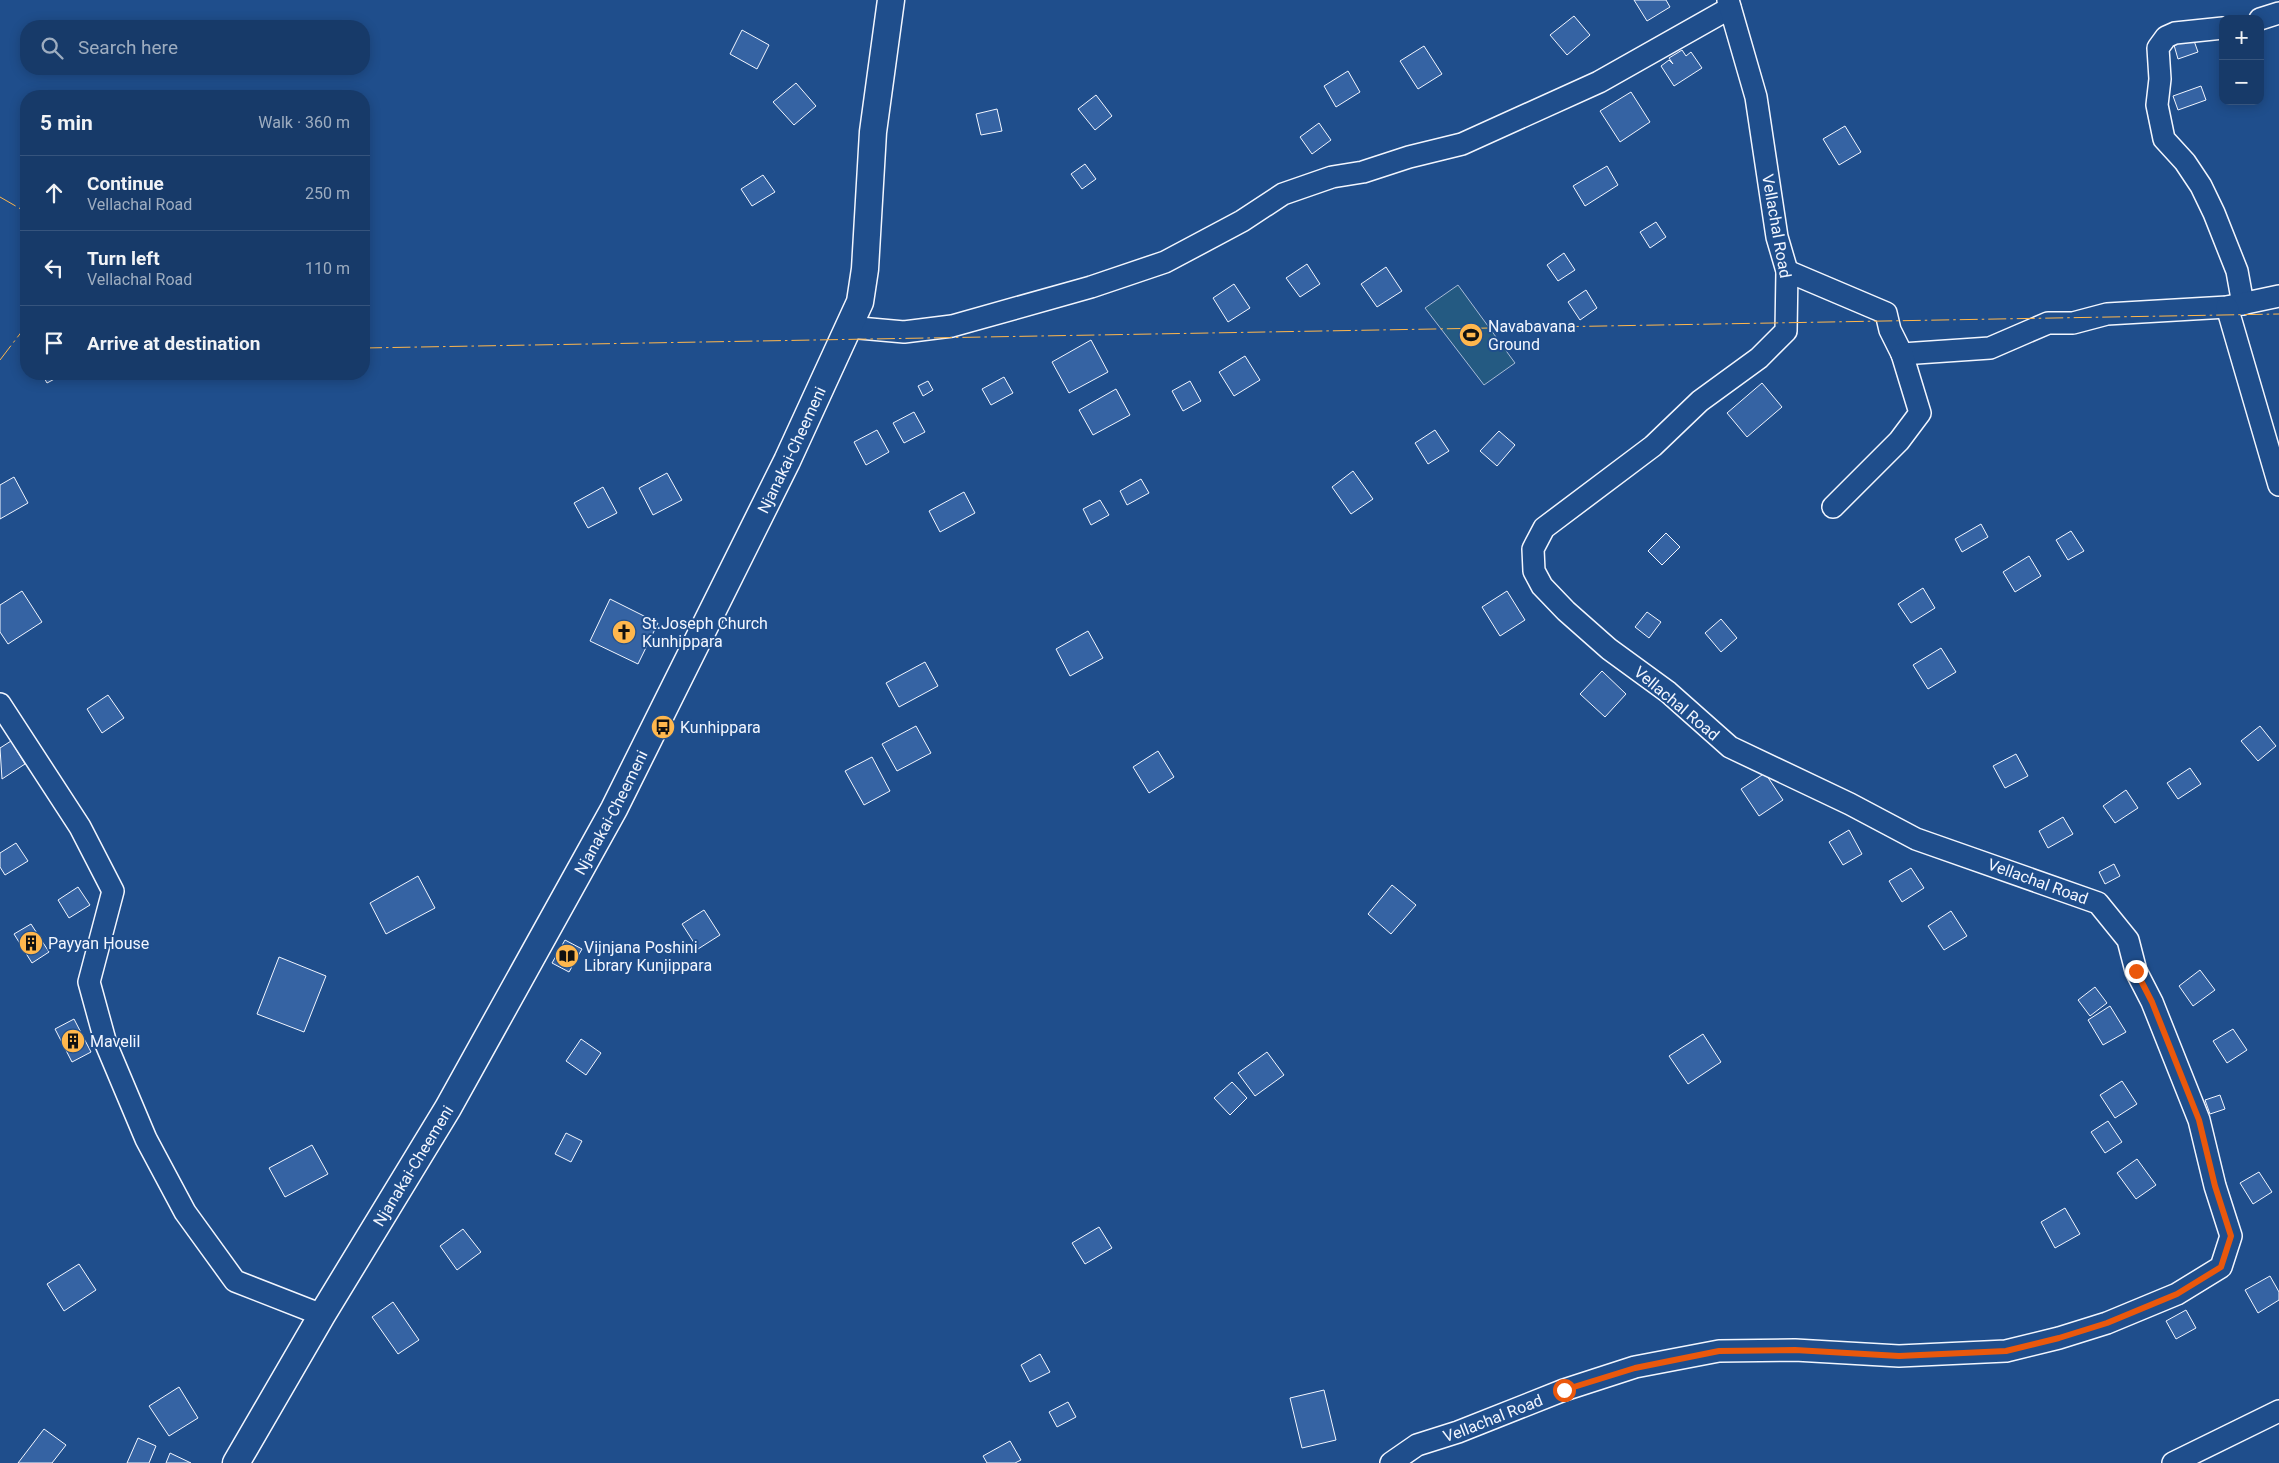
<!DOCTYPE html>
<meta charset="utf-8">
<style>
body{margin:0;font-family:Roboto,sans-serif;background:#20416f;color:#f1f3f6}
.controls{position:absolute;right:15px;top:15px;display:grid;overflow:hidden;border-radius:10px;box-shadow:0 2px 12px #0003}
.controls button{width:45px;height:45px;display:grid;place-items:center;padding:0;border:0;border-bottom:1px solid #36547d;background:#173a69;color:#f1f3f6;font:25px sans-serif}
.stop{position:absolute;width:15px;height:15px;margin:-11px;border:4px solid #ea580c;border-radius:50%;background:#fff}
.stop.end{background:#ea580c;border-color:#fff;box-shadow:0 1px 5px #0008}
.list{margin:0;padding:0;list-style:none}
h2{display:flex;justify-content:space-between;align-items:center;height:65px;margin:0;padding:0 20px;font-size:21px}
h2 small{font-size:16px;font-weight:400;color:#9eadc0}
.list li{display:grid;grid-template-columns:32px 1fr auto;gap:15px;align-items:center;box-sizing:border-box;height:75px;padding:0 20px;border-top:1px solid #36547d}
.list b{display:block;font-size:19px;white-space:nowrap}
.list p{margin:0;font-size:16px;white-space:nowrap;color:#9eadc0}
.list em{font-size:16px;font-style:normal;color:#9eadc0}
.icon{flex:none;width:28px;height:28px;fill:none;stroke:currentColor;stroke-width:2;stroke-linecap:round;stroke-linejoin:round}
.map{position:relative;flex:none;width:2279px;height:1463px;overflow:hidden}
.search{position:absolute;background:#173a69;box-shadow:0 2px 12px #0003;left:20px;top:20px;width:350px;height:55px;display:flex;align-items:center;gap:12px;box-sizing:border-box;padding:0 18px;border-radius:20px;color:#9eadc0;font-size:19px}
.panel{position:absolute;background:#173a69;box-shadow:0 2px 12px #0003;left:20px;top:90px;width:350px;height:290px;border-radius:20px}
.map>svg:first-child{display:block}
</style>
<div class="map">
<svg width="2279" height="1463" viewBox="0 0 2279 1463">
<rect width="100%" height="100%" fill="#1f4e8c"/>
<polygon fill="#245a82" stroke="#a8bbd7" points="1458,285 1515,363 1484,385 1425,308"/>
<g fill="#3563a3" stroke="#f2f6ff">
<polygon points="1634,0 1666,0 1670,7 1647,21"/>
<polygon points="1574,16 1590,35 1567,55 1550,35"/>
<polygon points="742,30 769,45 757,69 730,54"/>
<polygon points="2193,38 2198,52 2178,59 2174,45"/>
<polygon points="1424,46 1442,74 1418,89 1400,61"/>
<polygon points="1682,50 1686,56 1691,52 1702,68 1674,86 1661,66 1669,60 1673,64 1669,58"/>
<polygon points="1348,71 1360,92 1336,107 1324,86"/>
<polygon points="796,83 816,106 794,125 773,102"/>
<polygon points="2201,86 2206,100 2178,110 2173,96"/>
<polygon points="1631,92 1650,122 1620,142 1600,111"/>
<polygon points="1096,95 1112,116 1095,130 1078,109"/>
<polygon points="997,109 1002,131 981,135 976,114"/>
<polygon points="1319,123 1331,140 1312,154 1300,137"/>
<polygon points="1845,126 1861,152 1839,165 1823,139"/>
<polygon points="1085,164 1096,179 1082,189 1071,174"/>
<polygon points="1607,166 1618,185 1585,206 1573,186"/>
<polygon points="763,175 775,192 752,206 741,189"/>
<polygon points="1656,222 1666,237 1650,248 1640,232"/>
<polygon points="1564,253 1575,270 1558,281 1547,265"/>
<polygon points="1307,264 1320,284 1300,297 1286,278"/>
<polygon points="1386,267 1402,291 1377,307 1361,284"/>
<polygon points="1234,284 1250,308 1228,322 1213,298"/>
<polygon points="1586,290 1597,308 1580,320 1568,302"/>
<polygon points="1091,340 1108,372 1069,393 1052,362"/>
<polygon points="1245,356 1260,380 1234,396 1219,372"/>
<polygon points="42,374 64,374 47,383"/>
<polygon points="1004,377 1013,393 991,405 982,389"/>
<polygon points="928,381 933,390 923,396 918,386"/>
<polygon points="1190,381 1201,401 1183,411 1172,391"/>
<polygon points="1762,383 1782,407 1747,437 1727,413"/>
<polygon points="1116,389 1130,415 1093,435 1079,410"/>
<polygon points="914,412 925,432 904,443 893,423"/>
<polygon points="877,430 889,452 866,465 854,442"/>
<polygon points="1435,430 1449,451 1428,464 1415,443"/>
<polygon points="1499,431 1515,445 1497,466 1480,451"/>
<polygon points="1353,471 1373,499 1351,514 1332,487"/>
<polygon points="667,473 682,500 653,515 639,488"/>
<polygon points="14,477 28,503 0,519 0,485"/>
<polygon points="1141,479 1149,493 1127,505 1120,491"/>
<polygon points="603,487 617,513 588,528 574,503"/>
<polygon points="964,492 975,513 940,532 929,511"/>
<polygon points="1100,500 1109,515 1091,525 1083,509"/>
<polygon points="1981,524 1988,537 1962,552 1955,539"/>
<polygon points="2071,531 2084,551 2068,560 2056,540"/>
<polygon points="1666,533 1680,547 1662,565 1648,551"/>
<polygon points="2029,556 2041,576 2015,592 2003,572"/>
<polygon points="1923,588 1935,608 1911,623 1898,604"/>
<polygon points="22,591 42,622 8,644 0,632 0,605"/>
<polygon points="1507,591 1525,620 1500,636 1482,607"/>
<polygon points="610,599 658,623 638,664 590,641"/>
<polygon points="1647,612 1661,622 1649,638 1635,627"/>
<polygon points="1721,619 1737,638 1721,652 1705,633"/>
<polygon points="1088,631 1103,658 1070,676 1056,649"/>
<polygon points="1941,648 1956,672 1928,689 1913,665"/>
<polygon points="925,662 938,686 899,707 886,683"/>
<polygon points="1602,671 1626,694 1605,717 1580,694"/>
<polygon points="108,695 124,718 102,733 87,709"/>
<polygon points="916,726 931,753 897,771 882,744"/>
<polygon points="2260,726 2276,746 2258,761 2241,741"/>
<polygon points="11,741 25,764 2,779 0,748"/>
<polygon points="1158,751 1174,777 1149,793 1133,767"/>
<polygon points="2016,754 2028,776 2005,788 1993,766"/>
<polygon points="872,757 890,791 864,805 845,771"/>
<polygon points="2190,768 2201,784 2178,799 2167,783"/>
<polygon points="1765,773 1783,800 1759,816 1741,789"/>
<polygon points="2126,790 2138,808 2115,823 2103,806"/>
<polygon points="2063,817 2073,834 2048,848 2039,831"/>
<polygon points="1849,830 1862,854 1843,865 1829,842"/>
<polygon points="16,843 28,861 5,875 0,867 0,853"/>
<polygon points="2114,864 2120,876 2105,884 2099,872"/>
<polygon points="1911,868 1924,888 1902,902 1889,881"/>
<polygon points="418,876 435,908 386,934 370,903"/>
<polygon points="1392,885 1416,905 1391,934 1368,914"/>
<polygon points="78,887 90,905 69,918 58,900"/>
<polygon points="704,910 720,935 698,949 682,924"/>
<polygon points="1951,911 1967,936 1944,950 1928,926"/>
<polygon points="31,924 49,952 32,963 14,934"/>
<polygon points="565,940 582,949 569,972 552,963"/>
<polygon points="279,957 326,976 304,1032 257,1014"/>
<polygon points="2200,970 2215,990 2193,1006 2179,986"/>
<polygon points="2095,987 2107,1003 2090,1016 2078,1000"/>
<polygon points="2110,1006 2126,1032 2103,1045 2088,1020"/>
<polygon points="74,1019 91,1052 72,1062 55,1029"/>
<polygon points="2233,1029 2247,1050 2227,1063 2213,1041"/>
<polygon points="1703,1034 1721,1062 1688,1084 1669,1056"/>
<polygon points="581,1039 601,1053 586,1075 566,1061"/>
<polygon points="1267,1052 1284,1075 1255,1096 1238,1073"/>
<polygon points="2122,1081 2137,1104 2115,1118 2100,1095"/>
<polygon points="1232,1082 1247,1098 1230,1115 1214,1098"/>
<polygon points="2220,1095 2225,1109 2210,1114 2205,1100"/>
<polygon points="2108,1121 2122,1142 2105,1153 2091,1132"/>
<polygon points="566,1133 582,1141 571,1162 555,1154"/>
<polygon points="312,1145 328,1174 285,1197 269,1168"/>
<polygon points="2137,1159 2156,1185 2136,1199 2117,1173"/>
<polygon points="2259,1172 2272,1192 2253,1204 2240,1183"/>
<polygon points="2065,1208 2080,1234 2055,1248 2041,1222"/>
<polygon points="1099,1227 1112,1248 1085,1264 1072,1243"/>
<polygon points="463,1229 481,1252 457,1270 440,1246"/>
<polygon points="79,1264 96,1290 64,1311 47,1284"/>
<polygon points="2270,1276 2279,1292 2279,1300 2258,1313 2245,1290"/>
<polygon points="393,1302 419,1340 398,1354 372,1317"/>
<polygon points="2186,1310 2196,1328 2176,1339 2166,1321"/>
<polygon points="1040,1354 1050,1372 1030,1382 1021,1365"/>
<polygon points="179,1387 198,1418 169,1436 149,1406"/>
<polygon points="1324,1390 1336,1440 1302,1448 1290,1398"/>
<polygon points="1068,1402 1076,1417 1057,1427 1049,1412"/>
<polygon points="44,1429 66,1445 52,1463 18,1463"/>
<polygon points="138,1438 156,1446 149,1463 127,1463"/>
<polygon points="1010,1441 1021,1460 1015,1463 987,1463 983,1456"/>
<polygon points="170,1453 191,1463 166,1463"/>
</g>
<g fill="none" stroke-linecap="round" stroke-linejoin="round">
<g stroke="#f2f6ff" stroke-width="24">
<g id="minor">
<polyline points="2260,19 2279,13"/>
<polyline points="2223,28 2175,33 2166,37 2158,48 2160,79 2157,105 2164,139 2185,162 2201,186 2214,213 2237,271 2243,304"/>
<polyline points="1787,271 1886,313 1890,330 1902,354 1990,348 2048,323 2073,323 2107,314 2227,307 2279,296"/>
<polyline points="2227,307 2279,485"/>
<polyline points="848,327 904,332 952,326 1091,287 1165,262 1242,221 1283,194 1332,177 1363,172 1409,157 1462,144 1599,82 1730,8"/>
<polyline points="1833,507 1899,441 1920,413 1902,354"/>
<polyline points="0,704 80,827 113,891 89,982 106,1044 146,1139 185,1212 235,1281 322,1315"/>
<path id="s1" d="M 1391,1463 L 1417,1445 L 1458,1432 L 1564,1390 L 1635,1367 L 1719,1351 L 1795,1350 L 1899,1356 L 2006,1351 L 2059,1338 L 2107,1323 L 2177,1294 L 2221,1267 L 2231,1236 L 2215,1186 L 2199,1120 L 2152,1002 L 2136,971 L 2128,940 L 2098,903 L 1916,839 L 1850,804 L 1730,747 L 1668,692 L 1609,649 L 1566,611 L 1542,586 L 1534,571 L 1533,549 L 1544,528 L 1653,446 L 1700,401 L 1759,358 L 1786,331 L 1787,271 L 1777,237 L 1756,97 L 1728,0"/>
<polyline points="2173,1463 2279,1411"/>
</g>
</g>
<g stroke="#f2f6ff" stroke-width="29">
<g id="major">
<path id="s2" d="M 236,1463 L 322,1315 L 448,1108 L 614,809 L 787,461 L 860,302 L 865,269 L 873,132 L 891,0"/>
</g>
</g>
<use href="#minor" stroke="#1f4e8c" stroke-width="21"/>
<use href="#major" stroke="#1f4e8c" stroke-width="26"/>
<g stroke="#ffb74d" stroke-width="1" stroke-dasharray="18 4 2.5 4" stroke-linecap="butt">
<polyline points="0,197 26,212"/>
<polyline points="364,348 2279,314"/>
<polyline points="0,360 26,326"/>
</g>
</g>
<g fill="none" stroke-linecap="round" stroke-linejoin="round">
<polyline stroke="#ea580c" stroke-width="6" points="1564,1390 1635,1368 1719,1351 1795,1350 1899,1356 2006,1351 2059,1338 2107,1323 2177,1294 2221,1267 2231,1236 2215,1186 2199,1120 2152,1002 2136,971"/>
</g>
<defs>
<g id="stadium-disc" transform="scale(1.25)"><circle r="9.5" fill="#ffb74d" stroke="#1f4e8c"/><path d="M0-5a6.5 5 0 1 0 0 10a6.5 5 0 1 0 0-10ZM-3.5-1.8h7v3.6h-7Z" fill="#111"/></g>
<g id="church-disc" transform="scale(1.25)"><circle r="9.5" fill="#ffb74d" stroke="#1f4e8c"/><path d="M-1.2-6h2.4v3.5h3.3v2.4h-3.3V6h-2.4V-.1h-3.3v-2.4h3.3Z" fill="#111"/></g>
<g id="bus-disc" transform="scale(1.25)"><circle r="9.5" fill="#ffb74d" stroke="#1f4e8c"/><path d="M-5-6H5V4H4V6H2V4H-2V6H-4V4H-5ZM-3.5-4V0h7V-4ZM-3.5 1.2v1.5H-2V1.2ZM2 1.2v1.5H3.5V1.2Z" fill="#111"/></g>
<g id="building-disc" transform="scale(1.25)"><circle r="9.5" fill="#ffb74d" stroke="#1f4e8c"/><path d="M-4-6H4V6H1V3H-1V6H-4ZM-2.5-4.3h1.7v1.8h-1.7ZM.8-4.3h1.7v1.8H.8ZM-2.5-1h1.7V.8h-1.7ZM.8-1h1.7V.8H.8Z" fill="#111"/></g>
<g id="library-disc" transform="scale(1.25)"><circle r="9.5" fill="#ffb74d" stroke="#1f4e8c"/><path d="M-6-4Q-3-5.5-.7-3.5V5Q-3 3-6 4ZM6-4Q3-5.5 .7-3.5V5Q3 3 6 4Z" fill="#111"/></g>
</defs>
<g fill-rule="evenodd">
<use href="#stadium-disc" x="1471" y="335"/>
<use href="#church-disc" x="624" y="632"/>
<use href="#bus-disc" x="663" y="727"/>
<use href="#building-disc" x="31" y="943"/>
<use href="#library-disc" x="567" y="956"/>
<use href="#building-disc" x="73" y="1041"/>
</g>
<g text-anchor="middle" stroke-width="4" stroke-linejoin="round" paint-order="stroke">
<g font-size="16" fill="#f2f6ff" stroke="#1f4e8c">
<text transform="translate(1777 226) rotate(80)" y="6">Vellachal Road</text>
<text dy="6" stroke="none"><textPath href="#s2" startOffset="1156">Njanakai-Cheemeni</textPath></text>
<text transform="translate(1677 703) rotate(40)" y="6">Vellachal Road</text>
<text dy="6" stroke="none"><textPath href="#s2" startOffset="751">Njanakai-Cheemeni</textPath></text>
<text transform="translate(2038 881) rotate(20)" y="6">Vellachal Road</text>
<text dy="6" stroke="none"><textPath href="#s2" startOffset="346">Njanakai-Cheemeni</textPath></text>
<text dy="6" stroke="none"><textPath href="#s1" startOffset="112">Vellachal Road</textPath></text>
</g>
<g font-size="16" fill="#f2f6ff" stroke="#1f4e8c" text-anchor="start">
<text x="1488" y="332">Navabavana<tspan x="1488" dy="18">Ground</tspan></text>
<text x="642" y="629">St.Joseph Church<tspan x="642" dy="18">Kunhippara</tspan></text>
<text x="680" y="733">Kunhippara</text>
<text x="48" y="949">Payyan House</text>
<text x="584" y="953">Vijnjana Poshini<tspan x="584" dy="18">Library Kunjippara</tspan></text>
<text x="90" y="1047">Mavelil</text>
</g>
</g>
</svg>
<div class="controls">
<button>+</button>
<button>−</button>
</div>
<div class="stop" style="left:1564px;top:1390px"></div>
<div class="stop end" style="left:2136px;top:971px"></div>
<div class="search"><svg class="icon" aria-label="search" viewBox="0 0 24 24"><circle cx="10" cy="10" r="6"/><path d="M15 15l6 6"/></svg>Search here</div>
<section class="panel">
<h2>5 min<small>Walk · 360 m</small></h2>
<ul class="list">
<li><svg class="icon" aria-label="ahead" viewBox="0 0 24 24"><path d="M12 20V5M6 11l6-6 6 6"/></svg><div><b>Continue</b><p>Vellachal Road</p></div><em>250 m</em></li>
<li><svg class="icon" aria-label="left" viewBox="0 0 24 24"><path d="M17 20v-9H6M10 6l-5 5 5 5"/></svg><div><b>Turn left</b><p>Vellachal Road</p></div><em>110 m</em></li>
<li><svg class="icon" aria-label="arrive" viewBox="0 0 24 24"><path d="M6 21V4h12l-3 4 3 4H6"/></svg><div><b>Arrive at destination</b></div></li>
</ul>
</section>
</div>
